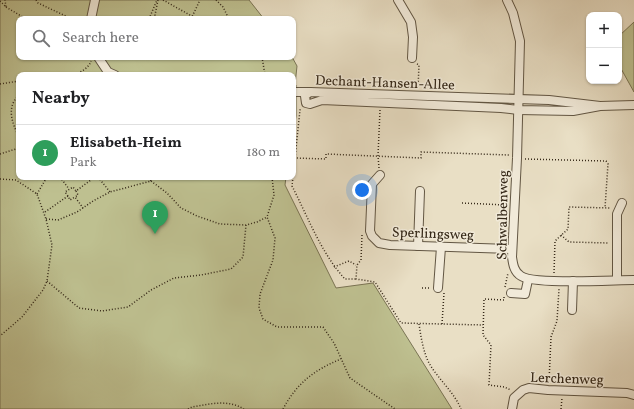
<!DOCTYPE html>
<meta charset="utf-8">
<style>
body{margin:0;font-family:Vollkorn,serif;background:#f6f6f6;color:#202124}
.controls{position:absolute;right:12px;top:12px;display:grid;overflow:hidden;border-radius:8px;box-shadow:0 1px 3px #0004}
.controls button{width:36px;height:36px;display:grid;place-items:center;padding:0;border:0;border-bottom:1px solid #e0e0e0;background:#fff;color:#202124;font:20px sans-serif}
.you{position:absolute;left:362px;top:190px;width:14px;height:14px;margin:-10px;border:3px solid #fff;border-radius:50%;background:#1a73e8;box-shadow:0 0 0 6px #1a73e833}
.badge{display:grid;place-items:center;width:26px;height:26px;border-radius:50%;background:#8f2418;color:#fff;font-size:13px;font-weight:700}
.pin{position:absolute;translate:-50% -33px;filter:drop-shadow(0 1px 2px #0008)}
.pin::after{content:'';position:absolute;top:21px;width:14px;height:12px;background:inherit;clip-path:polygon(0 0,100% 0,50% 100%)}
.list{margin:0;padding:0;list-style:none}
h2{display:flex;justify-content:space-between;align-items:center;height:52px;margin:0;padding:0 16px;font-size:17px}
h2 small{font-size:13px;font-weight:400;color:#757577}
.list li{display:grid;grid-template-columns:26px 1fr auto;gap:12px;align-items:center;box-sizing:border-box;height:56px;padding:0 16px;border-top:1px solid #e0e0e0}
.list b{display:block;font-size:15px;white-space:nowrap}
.list p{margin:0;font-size:13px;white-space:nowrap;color:#757577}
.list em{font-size:13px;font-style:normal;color:#757577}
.icon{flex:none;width:22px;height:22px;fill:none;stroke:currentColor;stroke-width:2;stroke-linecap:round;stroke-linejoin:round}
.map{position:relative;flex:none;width:634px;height:409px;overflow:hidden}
.search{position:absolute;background:#fff;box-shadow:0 1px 3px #0004;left:16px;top:16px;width:280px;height:44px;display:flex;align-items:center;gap:10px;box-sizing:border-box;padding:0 14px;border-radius:8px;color:#757577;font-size:15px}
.panel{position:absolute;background:#fff;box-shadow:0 1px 3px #0004;left:16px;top:72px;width:280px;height:108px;border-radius:8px}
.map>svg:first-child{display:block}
</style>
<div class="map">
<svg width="634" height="409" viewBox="0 0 634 409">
<rect width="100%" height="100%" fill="#e9dfc5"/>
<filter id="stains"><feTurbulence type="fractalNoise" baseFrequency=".005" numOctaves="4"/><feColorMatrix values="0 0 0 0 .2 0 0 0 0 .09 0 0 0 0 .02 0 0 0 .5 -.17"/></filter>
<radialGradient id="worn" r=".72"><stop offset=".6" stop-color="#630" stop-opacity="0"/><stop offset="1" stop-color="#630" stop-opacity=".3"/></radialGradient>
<g fill="#bec090" stroke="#7a7454">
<polygon points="0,0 249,0 264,19 19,19 19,57 292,57 297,66 295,85 296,85 296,116 293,135 293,75 19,75 19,177 286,177 285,185 336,288 373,283 452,409 0,409"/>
<polygon points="634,22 634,92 619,65 619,36"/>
</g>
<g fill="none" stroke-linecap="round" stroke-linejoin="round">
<g stroke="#625643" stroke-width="10">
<g id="minor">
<polyline points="398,0 411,22 413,37 412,58"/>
<path d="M 507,0 L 513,13 L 520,41 L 517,158 L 512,257 C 513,264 514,272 521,276 C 534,285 614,280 634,280"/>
<polyline points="91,19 95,0"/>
<polyline points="98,57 108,72 115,75"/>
<polyline points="293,92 310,92"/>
<polyline points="600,106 549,100 310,92 305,96 306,103 310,104 322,100 501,108 518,110 573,111 600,106 634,105"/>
<polyline points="380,175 372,184 370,231 372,236 379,243 390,245 512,249"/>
<polyline points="418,246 420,191"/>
<polyline points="617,280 617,214 622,203"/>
<polyline points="438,288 441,247"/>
<polyline points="511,293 525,294 528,280"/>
<polyline points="572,310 573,281"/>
<polyline points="512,409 514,398 523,390 529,388 548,390 627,393 634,395"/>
</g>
</g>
<g stroke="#352818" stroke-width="1.5" stroke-dasharray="1 2" stroke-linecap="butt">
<polyline points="36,0 38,3 72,19"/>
<polyline points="158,0 155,15 158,19"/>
<polyline points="163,0 197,19"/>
<polyline points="216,0 223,7 229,19"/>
<polyline points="0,1 6,7 5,0"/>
<polyline points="6,7 26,19"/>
<polyline points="149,19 157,0"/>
<polyline points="191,19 200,0"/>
<polyline points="262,57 265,75"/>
<polyline points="417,64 419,65 418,88"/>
<path d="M 72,75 C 80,73 89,68 91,61"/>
<polyline points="0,84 19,81"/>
<path d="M 19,95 C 6,107 12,123 19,137"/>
<polyline points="0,154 19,148"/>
<polyline points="295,158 300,110 301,109"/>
<polyline points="525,159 606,161 608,164 605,208"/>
<polyline points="379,168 378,156 380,110"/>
<polyline points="60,177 69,189"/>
<polyline points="98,177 110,192"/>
<polyline points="272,177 274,195 267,217 275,238 273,260 260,294 259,308 263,319 277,327 323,327 334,343 350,378 395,409"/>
<polyline points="293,177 295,158 326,159 326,154 421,158 421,152 509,155"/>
<path d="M 293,177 L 292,186 C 308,217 321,253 345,279 L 356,279"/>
<polyline points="0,179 16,180 37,194 46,219 52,245 47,281 43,290 22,317 0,336"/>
<polyline points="151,181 167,193 181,208 197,216 220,224 246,225 257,222 267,217"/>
<polyline points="76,191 78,195 75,197 83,208"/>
<polyline points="37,194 47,177"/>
<polyline points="68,196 65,192 73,187 76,191 95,177"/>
<polyline points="462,203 506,205"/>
<polyline points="45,212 68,196 70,200 75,197"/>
<polyline points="46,219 58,220 77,212 93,201 110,192 151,181 149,177"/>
<polyline points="362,235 361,260 357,265 356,279 375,282 401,323 483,325"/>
<polyline points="561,235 569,242 609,243"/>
<polyline points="334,267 349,261 356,265"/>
<polyline points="554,273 555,241 568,229 569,207 611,208"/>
<polyline points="47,281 79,308 102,311 128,307 151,290 174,278 201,275 231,269 243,257 246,225"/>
<polyline points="505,287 508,273"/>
<polyline points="422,288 430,288"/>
<polyline points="504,297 504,300 484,299 483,335 491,345 489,385 504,387 511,390"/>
<path d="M 419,324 C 421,337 423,351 429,363 C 438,379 454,392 461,409"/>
<polyline points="442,324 444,293"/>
<polyline points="549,382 551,337 557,321 559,289"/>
<path d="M 188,409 L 192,407 C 210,404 227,399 244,409"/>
<path d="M 283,409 C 297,383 314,370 341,359"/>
<polyline points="561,409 562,398"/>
</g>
<use href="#minor" stroke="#f1ead9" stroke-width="8"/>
</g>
<g text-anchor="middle" stroke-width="3" stroke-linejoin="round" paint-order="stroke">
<g font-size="14" fill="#352818" stroke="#f1ead9">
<text transform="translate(385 82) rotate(2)" y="5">Dechant-Hansen-Allee</text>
<text transform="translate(502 215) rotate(-89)" y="5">Schwalbenweg</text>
<text transform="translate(433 233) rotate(2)" y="5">Sperlingsweg</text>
<text transform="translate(567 378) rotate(2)" y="5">Lerchenweg</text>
</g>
</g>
<rect width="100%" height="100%" filter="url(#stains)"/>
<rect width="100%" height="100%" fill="url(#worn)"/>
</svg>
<div class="controls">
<button>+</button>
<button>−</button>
</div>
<div class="you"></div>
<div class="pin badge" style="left:155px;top:234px;background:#2e9e5b">1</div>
<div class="search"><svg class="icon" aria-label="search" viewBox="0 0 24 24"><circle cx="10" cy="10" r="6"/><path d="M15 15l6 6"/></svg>Search here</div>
<section class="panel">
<h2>Nearby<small></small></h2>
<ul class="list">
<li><span class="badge" style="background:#2e9e5b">1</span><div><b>Elisabeth-Heim</b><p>Park</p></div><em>180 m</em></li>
</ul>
</section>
</div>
